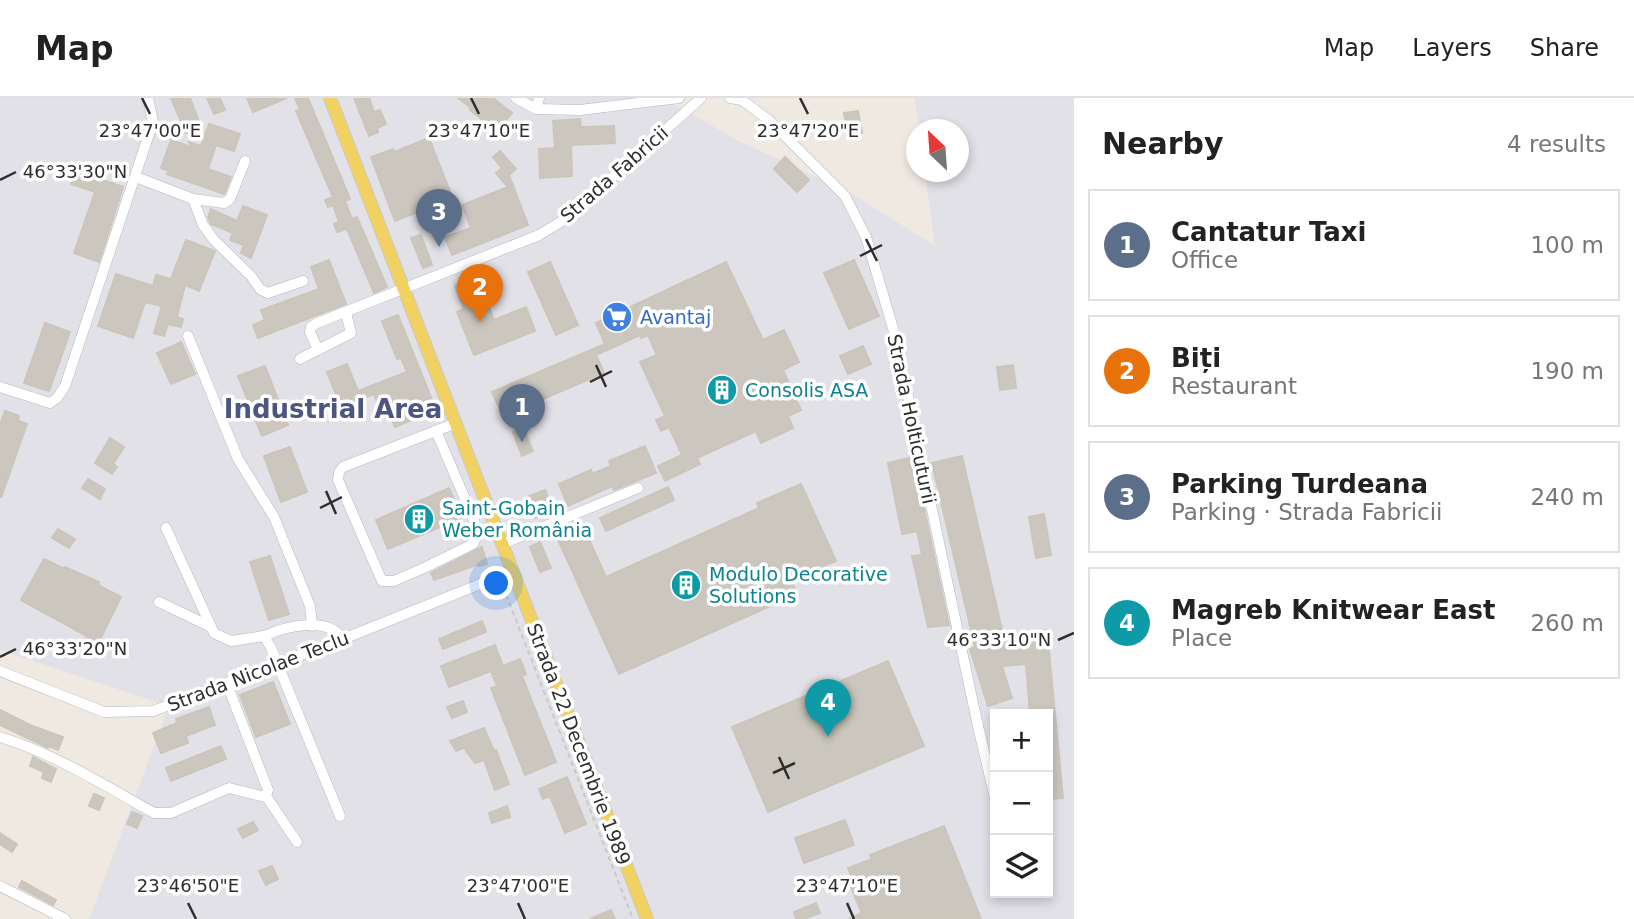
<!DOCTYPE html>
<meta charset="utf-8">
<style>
body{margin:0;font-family:"DejaVu Sans",sans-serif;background:#f2f2f2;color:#222}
.controls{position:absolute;right:21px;bottom:21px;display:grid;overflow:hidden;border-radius:0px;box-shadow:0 4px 10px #0003}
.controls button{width:63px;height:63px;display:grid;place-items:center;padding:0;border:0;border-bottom:2px solid #e0e0e0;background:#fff;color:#222;font:35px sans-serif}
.compass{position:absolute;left:906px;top:21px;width:63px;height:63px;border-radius:50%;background:#fff;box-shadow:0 4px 10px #0003;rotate:335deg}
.you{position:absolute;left:497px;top:486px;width:24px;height:24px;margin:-18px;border:5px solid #fff;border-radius:50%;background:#1a73e8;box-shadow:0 0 0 10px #1a73e833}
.badge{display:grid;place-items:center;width:46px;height:46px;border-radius:50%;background:#4264fb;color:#fff;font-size:23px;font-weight:700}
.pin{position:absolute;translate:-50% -58px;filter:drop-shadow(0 2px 4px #0008)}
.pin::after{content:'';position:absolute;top:37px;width:24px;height:21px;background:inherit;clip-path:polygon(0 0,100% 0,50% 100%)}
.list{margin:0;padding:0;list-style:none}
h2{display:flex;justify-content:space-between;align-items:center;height:91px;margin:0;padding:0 28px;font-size:30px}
h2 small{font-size:23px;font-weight:400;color:#767676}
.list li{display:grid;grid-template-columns:46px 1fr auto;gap:21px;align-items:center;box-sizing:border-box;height:112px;margin:0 14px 14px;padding:0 14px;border:2px solid #e0e0e0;border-radius:0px}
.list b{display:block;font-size:26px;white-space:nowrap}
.list p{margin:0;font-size:23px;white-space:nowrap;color:#767676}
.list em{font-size:23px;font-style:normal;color:#767676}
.icon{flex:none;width:38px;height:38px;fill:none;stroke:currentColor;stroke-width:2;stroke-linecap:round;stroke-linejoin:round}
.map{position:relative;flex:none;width:1074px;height:821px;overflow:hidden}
header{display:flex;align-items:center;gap:42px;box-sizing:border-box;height:98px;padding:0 35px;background:#fff;border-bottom:2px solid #e0e0e0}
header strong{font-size:33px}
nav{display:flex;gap:38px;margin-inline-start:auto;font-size:24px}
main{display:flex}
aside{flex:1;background:#fff}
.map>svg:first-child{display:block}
</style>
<header>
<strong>Map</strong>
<nav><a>Map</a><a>Layers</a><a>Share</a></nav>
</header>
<main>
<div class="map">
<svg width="1074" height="821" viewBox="0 0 1074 821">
<rect width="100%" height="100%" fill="#efe9e1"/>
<path fill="#e3e1e8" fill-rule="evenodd" d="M 0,0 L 664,0 L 733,40 L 851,95 L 935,148 L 925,74 L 958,74 L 958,32 L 919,31 L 915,0 L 1074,0 L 1074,821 L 89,821 L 169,608 L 0,552 ZM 995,616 L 1048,616 L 1048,795 L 995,795 Z"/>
<g fill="#cbc7bf" stroke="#cbc5ba" stroke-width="2">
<polygon points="171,0 190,0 201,29 186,35"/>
<polygon points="207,0 220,0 225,12 214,16"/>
<polygon points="247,0 287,0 253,14"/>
<polygon points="295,0 308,0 350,101 345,103 352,121 357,119 387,189 374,195 347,131 337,134 334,126 339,124 333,107 328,109 325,102 333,99 296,13 300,12"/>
<polygon points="354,0 369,0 374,14 380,12 386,26 377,30 378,34 369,38"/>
<polygon points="458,0 493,0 512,15 494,36 482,25 484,23 470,12 471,10"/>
<polygon points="858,13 862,35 848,37 844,15"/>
<polygon points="580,21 581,29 614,28 615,45 571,47 572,78 540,80 539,51 555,50 553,23"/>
<polygon points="209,26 240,36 234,53 216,47 208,71 231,79 224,96 167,76 169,73 161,70 171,42 191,49 189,44 201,48"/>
<polygon points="429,40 458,114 425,127 420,113 395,123 371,59 393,51 394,54"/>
<polygon points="500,53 516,71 509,77 528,127 452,157 445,139 471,130 462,107 508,89 496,75 502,70 493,59"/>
<polygon points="785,59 809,82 797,94 774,71"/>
<polygon points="76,73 123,89 99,164 74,155 95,94 71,86"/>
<polygon points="243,108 267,117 251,160 241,155 244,147 230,142 233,135 211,126 208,119 211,111 237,123"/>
<polygon points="421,137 432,167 423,170 411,140"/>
<polygon points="186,142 215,153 199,193 185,187 177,219 183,221 181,229 168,226 164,238 154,235 162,208 145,204 133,240 98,228 116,176 153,188 156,177 171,181"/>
<polygon points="329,162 346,206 258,240 253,227 265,222 261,212 319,191 311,169"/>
<polygon points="854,162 879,218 849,231 824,175"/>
<polygon points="550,164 578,227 556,237 528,174"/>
<polygon points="726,164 763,242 784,232 799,264 783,272 801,312 788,318 793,330 761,345 756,333 697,360 700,366 665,383 658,368 682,357 669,329 661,333 656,322 665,318 640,264 657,257 648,237 641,240 640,237 596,257 604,275 503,318 492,294 605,246 596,225"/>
<polygon points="476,179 494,222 526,209 535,233 474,257 457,214 464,211 455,188"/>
<polygon points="398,217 436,312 395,329 388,311 381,314 374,296 341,309 327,274 347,266 358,293 407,274 401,260 397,261 382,223"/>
<polygon points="45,225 70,234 49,293 24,285"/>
<polygon points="181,244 195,276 171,286 157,255"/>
<polygon points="863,248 871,266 848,276 840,258"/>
<polygon points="1013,267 1016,290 1000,292 997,269"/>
<polygon points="265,268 288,327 262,338 238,278"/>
<polygon points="5,313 19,318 18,323 27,326 1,400 0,327"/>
<polygon points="523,330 533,353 522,358 513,334"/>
<polygon points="110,340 124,349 113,366 117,369 112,376 95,365"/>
<polygon points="645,348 656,375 614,392 612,388 568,408 559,386 591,372 592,376 611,368 609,363"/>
<polygon points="290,349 307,394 281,404 264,358"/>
<polygon points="962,358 1003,536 1047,532 1063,700 1048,701 1048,616 1030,616 1026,566 1002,568 1012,600 988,608 970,551 975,549 932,365"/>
<polygon points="913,359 949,527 928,529 912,458 922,457 917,433 902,436 888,365"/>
<polygon points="88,381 105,391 100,401 82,390"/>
<polygon points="801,386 836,463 791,482 797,496 619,576 555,435 581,424 606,479 759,410 757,405"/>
<polygon points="668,389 674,402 606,433 600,420"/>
<polygon points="449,390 462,420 388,451 376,422"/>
<polygon points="545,392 554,413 535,420 527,399"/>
<polygon points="1044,416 1051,457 1036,460 1029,419"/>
<polygon points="58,431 75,441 69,450 52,440"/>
<polygon points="540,444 551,470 540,474 530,449"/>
<polygon points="482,449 487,466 479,468 479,466 434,482 431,475"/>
<polygon points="270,458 289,516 269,522 250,464"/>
<polygon points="44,461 64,471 65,469 99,484 98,487 121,499 94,554 82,548 87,538 21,502"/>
<polygon points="482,523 486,534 443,551 439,541"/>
<polygon points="495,547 503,568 520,561 526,576 522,578 556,664 525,677 491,590 497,588 491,573 449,589 441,568"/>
<polygon points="888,563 924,648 768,714 732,629"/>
<polygon points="273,584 290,626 256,639 240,597"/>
<polygon points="463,603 467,614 452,620 447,609"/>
<polygon points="209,609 215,627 186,638 188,645 161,655 153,635 177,625 176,621"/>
<polygon points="0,612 30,627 63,639 58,652 49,648 48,650 0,627"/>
<polygon points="484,630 494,653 496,652 509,686 495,692 484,662 475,665 464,650 456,653 450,643"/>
<polygon points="221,648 226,661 171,683 166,670"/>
<polygon points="33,659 56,671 51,684 42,680 44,674 30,668"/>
<polygon points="567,679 586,726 565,735 550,698 543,701 539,691"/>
<polygon points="94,696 104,700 99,712 89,708"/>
<polygon points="507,708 510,719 492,725 489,715"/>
<polygon points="132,714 142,718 137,730 127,726"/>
<polygon points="845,722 854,747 804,765 795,740"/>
<polygon points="253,724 258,732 243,740 238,731"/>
<polygon points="944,728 981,821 849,821 862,815 850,787 854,785 848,770 872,761 870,757"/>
<polygon points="0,735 17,746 12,754 0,746"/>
<polygon points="272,768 278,781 266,787 259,773"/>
<polygon points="22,783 56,802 53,807 19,789"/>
<polygon points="816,805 820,815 804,821 796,821 794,814"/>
<polygon points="611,812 615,821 590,821"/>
</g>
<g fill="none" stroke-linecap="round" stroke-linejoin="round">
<g stroke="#b4b7c1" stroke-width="11">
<g id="minor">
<polyline points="516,0 536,11 580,12 679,0"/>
<polyline points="730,0 742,2 770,23 845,98 866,139 895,237 977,624 995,700"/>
<polyline points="536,11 539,0"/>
<polyline points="136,79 193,101 224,105 230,101 245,63"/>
<polyline points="193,101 203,127 214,142 251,178 260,191 268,195 303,183"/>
<polyline points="188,238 238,361 274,419 310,508 312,528"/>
<polyline points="318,252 310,234 311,229 317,225 539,137 567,120 701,0"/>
<polyline points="300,261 351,235 346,215"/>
<polyline points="0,289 50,305 57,300 65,288 153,24 148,0"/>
<polyline points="436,333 474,422 477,438 473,446 426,469 394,483 382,483 338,382 339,374 343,369 456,325"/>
<polyline points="166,430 214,535 231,543 264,538 271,550 340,718"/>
<polyline points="502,446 638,390"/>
<polyline points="159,504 209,528"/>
<path d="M 264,538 C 284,529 328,517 343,541"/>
<polyline points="0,573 104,614 153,613 343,541 513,473"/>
<path d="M 0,639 C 55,656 104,687 154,715 L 171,715 L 229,690 L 265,699 L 268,692 L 227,586"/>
<polyline points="266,698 297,744"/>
<polyline points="0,788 65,821"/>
</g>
</g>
<g stroke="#c9c9c9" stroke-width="14">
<polyline id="major" points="330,0 647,821"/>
</g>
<polyline stroke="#c9c9c9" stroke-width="2" stroke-dasharray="5 3.5" stroke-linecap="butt" points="503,489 633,821"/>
<use href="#minor" stroke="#fff" stroke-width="10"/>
<use href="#major" stroke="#f2d163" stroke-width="12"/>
</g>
<path fill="none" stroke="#2e2e2e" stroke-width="2.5" d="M 142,0 L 150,16M 471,0 L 479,16M 800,0 L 808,16M 0,82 L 16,74M 866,141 L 877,163M 860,158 L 882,147M 596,267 L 606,289M 590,284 L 612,273M 326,393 L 336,416M 320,410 L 342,399M 1058,542 L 1074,535M 0,559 L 16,551M 779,659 L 789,681M 773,675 L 795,665M 188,805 L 196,821M 518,805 L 525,821M 847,805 L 854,821"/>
<defs>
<g id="supermarket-disc" transform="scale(1.575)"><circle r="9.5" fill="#3f7fe0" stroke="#fff"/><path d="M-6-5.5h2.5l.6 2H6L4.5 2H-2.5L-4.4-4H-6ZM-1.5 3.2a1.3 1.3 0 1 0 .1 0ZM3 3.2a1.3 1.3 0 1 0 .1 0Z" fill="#fff"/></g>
<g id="building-disc" transform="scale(1.575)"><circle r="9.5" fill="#0f9aa8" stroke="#fff"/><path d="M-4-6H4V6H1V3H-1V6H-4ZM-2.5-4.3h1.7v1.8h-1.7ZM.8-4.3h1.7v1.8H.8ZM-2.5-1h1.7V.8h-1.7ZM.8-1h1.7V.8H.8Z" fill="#fff"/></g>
</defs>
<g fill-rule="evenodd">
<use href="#supermarket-disc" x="617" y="219"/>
<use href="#building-disc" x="722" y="292"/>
<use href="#building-disc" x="419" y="421"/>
<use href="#building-disc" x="686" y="487"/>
</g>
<g text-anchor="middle" stroke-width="7" stroke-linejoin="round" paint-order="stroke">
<g font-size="19" fill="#2e2e2e" stroke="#fff">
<text transform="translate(614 76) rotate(-41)" y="7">Strada Fabricii</text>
<text transform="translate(912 321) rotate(78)" y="7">Strada Holticuturii</text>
<text transform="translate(258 573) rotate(-21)" y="7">Strada Nicolae Teclu</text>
<text transform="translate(579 646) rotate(69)" y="7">Strada 22 Decembrie 1989</text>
</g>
<g font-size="19" fill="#366cbe" stroke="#fff" text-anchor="start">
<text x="640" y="226">Avantaj</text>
</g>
<g font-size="19" fill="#0d838f" stroke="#fff" text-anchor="start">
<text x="745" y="299">Consolis ASA</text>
<text x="442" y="417">Saint-Gobain<tspan x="442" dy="22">Weber România</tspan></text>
<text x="709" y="483">Modulo Decorative<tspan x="709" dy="22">Solutions</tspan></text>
</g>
<g font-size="26" font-weight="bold" fill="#4d5680" stroke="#fff">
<text x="333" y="320">Industrial Area</text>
</g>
</g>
<g font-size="18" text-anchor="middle" fill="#2e2e2e" stroke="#fff" stroke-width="7" stroke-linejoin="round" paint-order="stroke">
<text x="150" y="39">23°47'00"E</text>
<text x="479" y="39">23°47'10"E</text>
<text x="808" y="39">23°47'20"E</text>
<text x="75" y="80">46°33'30"N</text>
<text x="999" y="548">46°33'10"N</text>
<text x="75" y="557">46°33'20"N</text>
<text x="188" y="794">23°46'50"E</text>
<text x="518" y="794">23°47'00"E</text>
<text x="847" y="794">23°47'10"E</text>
</g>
</svg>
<div class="controls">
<button>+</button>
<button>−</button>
<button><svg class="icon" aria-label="layers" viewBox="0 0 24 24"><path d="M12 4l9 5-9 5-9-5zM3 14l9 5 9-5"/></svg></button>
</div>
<svg class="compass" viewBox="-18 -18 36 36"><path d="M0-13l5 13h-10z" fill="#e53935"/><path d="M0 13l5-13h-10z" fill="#767676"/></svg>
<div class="you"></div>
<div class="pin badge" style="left:522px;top:344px;background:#5c6f8a">1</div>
<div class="pin badge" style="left:480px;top:224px;background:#e8710a">2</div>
<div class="pin badge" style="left:439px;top:149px;background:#5c6f8a">3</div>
<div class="pin badge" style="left:828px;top:639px;background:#0f9aa8">4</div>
</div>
<aside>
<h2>Nearby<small>4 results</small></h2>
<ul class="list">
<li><span class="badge" style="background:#5c6f8a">1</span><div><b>Cantatur Taxi</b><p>Office</p></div><em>100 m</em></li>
<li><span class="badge" style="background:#e8710a">2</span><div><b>Biți</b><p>Restaurant</p></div><em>190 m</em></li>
<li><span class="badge" style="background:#5c6f8a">3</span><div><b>Parking Turdeana</b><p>Parking · Strada Fabricii</p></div><em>240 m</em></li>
<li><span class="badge" style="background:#0f9aa8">4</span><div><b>Magreb Knitwear East</b><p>Place</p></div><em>260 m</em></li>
</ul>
</aside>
</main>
